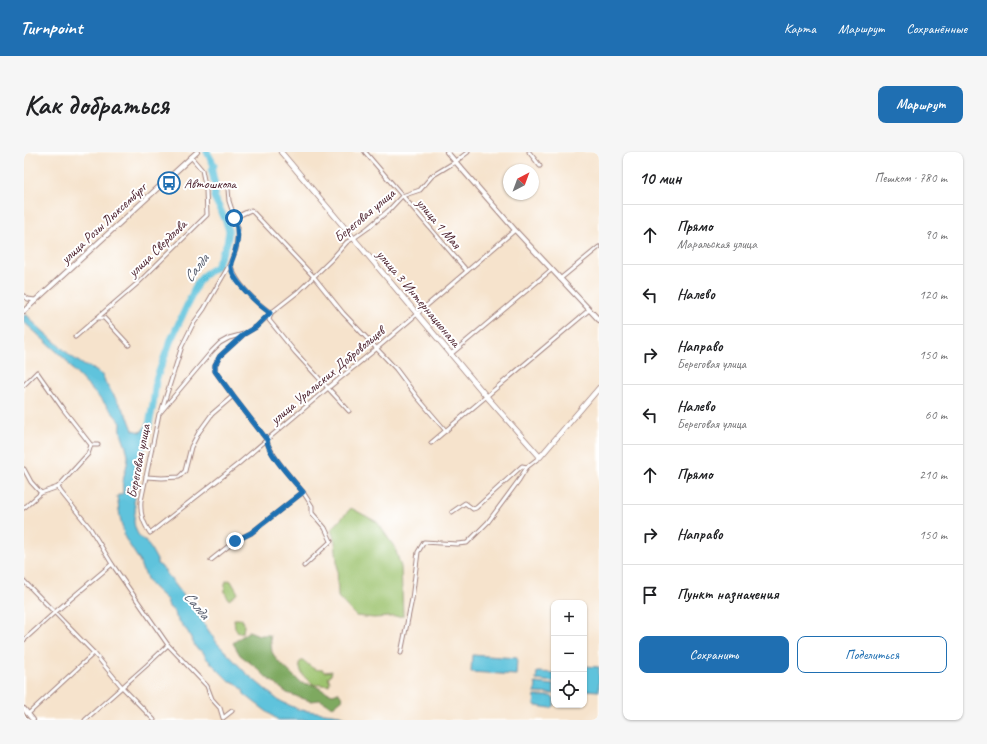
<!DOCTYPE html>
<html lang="ru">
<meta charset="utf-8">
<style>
body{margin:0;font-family:Caveat,sans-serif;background:#f6f6f6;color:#202124}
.controls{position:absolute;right:12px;bottom:12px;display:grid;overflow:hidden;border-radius:8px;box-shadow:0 1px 3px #0004}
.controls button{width:36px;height:36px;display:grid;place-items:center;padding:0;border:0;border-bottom:1px solid #e0e0e0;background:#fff;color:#202124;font:20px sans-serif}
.compass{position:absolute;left:479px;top:12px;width:36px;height:36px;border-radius:50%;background:#fff;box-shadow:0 1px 3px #0004;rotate:41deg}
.stop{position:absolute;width:12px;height:12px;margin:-9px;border:3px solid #1f6fb2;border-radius:50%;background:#fff}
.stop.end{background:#1f6fb2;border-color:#fff;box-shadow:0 1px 4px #0008}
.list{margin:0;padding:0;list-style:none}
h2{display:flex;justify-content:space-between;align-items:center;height:52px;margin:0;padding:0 16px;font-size:17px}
h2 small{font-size:13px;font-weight:400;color:#757577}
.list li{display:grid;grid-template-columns:26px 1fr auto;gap:12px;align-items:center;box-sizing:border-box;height:60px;padding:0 16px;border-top:1px solid #e0e0e0}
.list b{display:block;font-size:15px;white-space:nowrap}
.list p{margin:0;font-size:13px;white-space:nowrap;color:#757577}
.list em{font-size:13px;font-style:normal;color:#757577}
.actions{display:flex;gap:8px;padding:12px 16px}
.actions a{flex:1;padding:9px 0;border:1px solid #1f6fb2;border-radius:8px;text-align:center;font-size:14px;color:#1f6fb2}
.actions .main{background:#1f6fb2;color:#fff}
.icon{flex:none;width:22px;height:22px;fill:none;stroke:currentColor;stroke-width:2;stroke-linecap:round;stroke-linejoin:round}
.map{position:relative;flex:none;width:575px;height:568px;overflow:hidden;border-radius:8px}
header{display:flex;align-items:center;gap:24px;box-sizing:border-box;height:56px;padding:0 20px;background:#1f6fb2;color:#fff}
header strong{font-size:19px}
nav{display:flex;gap:22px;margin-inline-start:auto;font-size:14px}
.intro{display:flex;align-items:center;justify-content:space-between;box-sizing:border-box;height:96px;padding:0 24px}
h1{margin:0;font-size:28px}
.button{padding:10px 18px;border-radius:8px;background:#1f6fb2;color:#fff;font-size:14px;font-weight:700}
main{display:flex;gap:24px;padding:0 24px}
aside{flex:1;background:#fff;border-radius:8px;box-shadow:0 1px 3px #0004}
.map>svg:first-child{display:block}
</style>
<header>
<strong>Turnpoint</strong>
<nav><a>Карта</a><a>Маршрут</a><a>Сохранённые</a></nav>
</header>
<div class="intro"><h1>Как добраться</h1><a class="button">Маршрут</a></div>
<main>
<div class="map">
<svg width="575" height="568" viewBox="0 0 575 568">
<rect width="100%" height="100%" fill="#fff"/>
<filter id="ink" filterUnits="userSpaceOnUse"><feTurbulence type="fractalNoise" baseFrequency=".025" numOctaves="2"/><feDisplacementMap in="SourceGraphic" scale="8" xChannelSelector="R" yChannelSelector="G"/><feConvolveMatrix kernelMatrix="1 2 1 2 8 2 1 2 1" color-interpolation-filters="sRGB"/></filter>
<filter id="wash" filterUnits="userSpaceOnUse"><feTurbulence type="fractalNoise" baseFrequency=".012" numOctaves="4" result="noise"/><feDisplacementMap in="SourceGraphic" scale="16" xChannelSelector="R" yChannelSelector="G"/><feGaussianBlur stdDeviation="0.9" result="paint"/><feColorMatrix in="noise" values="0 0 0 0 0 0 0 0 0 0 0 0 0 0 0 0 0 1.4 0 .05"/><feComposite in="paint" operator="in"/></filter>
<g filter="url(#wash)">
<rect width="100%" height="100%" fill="#f6e3cc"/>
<g fill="#9dc36e" stroke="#74714c">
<polygon points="327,356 353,370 371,396 377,415 379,464 350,466 332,464 314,445 313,409 311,390 307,378"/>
<path d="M 205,428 L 207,429 L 214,441 L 205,448 C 201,441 199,437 202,429 Z"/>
<polygon points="210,467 218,467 220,474 219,480 214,481 211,476"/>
<path d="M 277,509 L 280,509 C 287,515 289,518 299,518 L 300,520 L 308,519 L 307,523 L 304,525 L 306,530 L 305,533 C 300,534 296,532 291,533 C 281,527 276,522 275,511 Z"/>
</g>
<polygon fill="#7ea961" stroke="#646446" points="225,479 235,483 246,483 248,500 253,508 277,531 290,533 300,539 309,542 314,540 319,547 309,555 296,548 286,549 263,541 241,524 233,516 216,503 209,491"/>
<g fill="#5ec3dc" stroke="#547184">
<path d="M 2,162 L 11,172 L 48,205 L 61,214 L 65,214 L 79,224 L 82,232 L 104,265 L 109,278 L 117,280 L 121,275 L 126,279 L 122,295 L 116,306 L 112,341 L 110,351 C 113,357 110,363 110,370 C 111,378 115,387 123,390 L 133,408 L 133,412 L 137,414 L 170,457 L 193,491 L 223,522 L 241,537 L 254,548 L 276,558 L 316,563 L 323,567 L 328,568 L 254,568 L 230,550 L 220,542 L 219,538 L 212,531 L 206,530 L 183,507 L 179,500 L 172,496 L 164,480 L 152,465 L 151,460 L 145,455 L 143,448 L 128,434 L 123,427 L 121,421 L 118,417 L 115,408 L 101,386 L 96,365 L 93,344 L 99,341 C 99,337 98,333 99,329 C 100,320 104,314 104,304 C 103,292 95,285 97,271 L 83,254 L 49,218 L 42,208 L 0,170 L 0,164 Z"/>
<polygon points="448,503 493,506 492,523 447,520"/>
<polygon points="560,514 575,515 575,539 560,538"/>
<polygon points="513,520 530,521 530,530 512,528"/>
<polygon points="511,531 530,533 530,542 510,541 512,534"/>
<polygon points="511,544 526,544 530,546 530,553 531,553 527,556 512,554 510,553"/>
</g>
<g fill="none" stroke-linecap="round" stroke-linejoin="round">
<polyline stroke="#5ec3dc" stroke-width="7" points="120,286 124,277 129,253 132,228 146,190 174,130 181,122 192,115 203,91 205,79 201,67 190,45 191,33 188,19 190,13 183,0"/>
</g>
</g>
<g filter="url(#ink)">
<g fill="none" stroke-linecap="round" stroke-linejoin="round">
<g stroke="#a0817c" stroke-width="5">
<g id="minor">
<polyline points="341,0 443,119"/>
<path d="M 444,0 L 431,10 L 408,24 L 396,38 L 378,44 L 365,58 L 344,76 L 330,86 L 323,90 L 307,108 L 275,139 L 247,161 L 232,175 L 220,182 L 205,186 L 196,191 L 188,199 L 135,262 L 117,349 C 116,362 119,370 126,381 L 213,313 L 304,236 L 352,197 L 491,78"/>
<polyline points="505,0 516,14"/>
<polyline points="210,66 227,58 290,125 319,161 372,217 393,245 422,279"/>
<path d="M 206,112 C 213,133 229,148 247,161 L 245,168 L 271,200 L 325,259"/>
<polyline points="536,127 575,95"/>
<polyline points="0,144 4,147 11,148"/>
<polyline points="74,166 80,166 105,193"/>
<polyline points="51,185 115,130 183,63 182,38 178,18 167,5"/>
<polyline points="427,202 527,118"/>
<polyline points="0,233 13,220 39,257 67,293"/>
<polyline points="138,257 158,194 169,172 180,157 206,112 212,97 214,76 205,49 204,37"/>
<polyline points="407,291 565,158"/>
<polyline points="0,317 7,330 17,341"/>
<polyline points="122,325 138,326 155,325 161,319 167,295 175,280 188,262 209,244"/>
<polyline points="34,335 37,340 66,376 88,412 144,493 183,534 188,547 196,556 199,566 208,559"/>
<polyline points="279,340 288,354 288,361 301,376 307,389 280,414"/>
<polyline points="0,356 17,341 34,335 64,302 67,293 74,293"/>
<polyline points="428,360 441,351 449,357 452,356 498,314 503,315"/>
<path d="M 187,408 L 211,389 L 227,381 L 279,340 C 270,329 244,301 243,288 L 209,244 L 191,219 L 191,213 L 196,204 L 218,184"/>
<polyline points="0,429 70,501 98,535 130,568"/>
<polyline points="0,488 30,461 88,412"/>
<polyline points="377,501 388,447 394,400 400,390 433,392 443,391 464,370 495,328 503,315 516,305"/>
<polyline points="4,562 70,501"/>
<polyline points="61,568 123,513 144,493"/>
</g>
</g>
<g stroke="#a0817c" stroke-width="6">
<g id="tertiary">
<polyline points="423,0 491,78 575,168"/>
<polyline points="0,159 173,0"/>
<polyline points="0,557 9,568"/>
</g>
</g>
<g stroke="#a0817c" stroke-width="6">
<polyline id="secondary" points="257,0 463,245 516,305 575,236"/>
</g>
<use href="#minor" stroke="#fff" stroke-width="3"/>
<use href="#tertiary" stroke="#fff" stroke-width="4"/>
<use href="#secondary" stroke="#fff" stroke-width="4.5"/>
</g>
</g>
<g fill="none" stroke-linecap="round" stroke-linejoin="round" filter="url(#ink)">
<path stroke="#1f6fb2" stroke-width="5" d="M 210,66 C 214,76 215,88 211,99 C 210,103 208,107 207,111 C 204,126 235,153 246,161 L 232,175 L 220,182 L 196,204 L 191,213 L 191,219 L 209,244 L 243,288 C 243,301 270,329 279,340 L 227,381 L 211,389"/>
</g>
<defs>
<g id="bus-ring" transform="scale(1.15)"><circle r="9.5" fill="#fff" stroke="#1f6fb2" stroke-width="1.5"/><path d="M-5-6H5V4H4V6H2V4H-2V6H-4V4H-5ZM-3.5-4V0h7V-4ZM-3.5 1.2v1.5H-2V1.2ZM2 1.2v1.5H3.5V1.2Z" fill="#1f6fb2"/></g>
</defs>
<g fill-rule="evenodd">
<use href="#bus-ring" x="145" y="31"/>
</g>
<g text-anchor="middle" stroke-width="4" stroke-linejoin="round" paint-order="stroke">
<g font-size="14" fill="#4a1f2b" stroke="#fff" text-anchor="start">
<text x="160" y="36">Автошкола</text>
</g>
<g font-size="14" fill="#4a1f2b" stroke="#fff">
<text transform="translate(340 63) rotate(-40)" y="5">Береговая улица</text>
<text transform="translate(79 71) rotate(-43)" y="5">улица Розы Люксембург</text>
<text transform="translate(415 71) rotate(50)" y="5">улица 1 Мая</text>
<text transform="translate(133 96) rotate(-44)" y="5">улица Свердлова</text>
<text transform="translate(395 146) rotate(50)" y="5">улица 3 Интернационала</text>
<text transform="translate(303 223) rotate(-40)" y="5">улица Уральских Добровольцев</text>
<text transform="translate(114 309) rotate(-79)" y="5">Береговая улица</text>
</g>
<g font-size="15" font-style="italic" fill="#515869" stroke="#fff">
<text transform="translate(172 116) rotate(-52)" y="5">Салда</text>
<text transform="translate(173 453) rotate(50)" y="5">Салда</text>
</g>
</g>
</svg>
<div class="controls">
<button>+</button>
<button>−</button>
<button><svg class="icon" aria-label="locate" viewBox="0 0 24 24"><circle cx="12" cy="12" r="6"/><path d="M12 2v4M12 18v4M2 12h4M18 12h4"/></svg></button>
</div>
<svg class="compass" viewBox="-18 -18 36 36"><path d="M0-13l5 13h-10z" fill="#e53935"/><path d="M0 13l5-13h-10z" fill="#757577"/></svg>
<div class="stop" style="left:210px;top:66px"></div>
<div class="stop end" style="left:211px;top:389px"></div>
</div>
<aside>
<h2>10 мин<small>Пешком · 780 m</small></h2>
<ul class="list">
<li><svg class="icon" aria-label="ahead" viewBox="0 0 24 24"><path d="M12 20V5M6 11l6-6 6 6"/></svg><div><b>Прямо</b><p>Маральская улица</p></div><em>90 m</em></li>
<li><svg class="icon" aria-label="left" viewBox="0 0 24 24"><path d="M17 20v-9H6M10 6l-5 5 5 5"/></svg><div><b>Налево</b></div><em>120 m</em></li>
<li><svg class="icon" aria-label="right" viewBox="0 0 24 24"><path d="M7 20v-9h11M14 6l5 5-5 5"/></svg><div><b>Направо</b><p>Береговая улица</p></div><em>150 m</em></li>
<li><svg class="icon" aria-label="left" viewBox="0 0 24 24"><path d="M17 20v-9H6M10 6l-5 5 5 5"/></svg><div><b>Налево</b><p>Береговая улица</p></div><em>60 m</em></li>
<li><svg class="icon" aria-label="ahead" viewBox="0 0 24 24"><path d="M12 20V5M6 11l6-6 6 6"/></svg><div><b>Прямо</b></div><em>210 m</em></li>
<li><svg class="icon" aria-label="right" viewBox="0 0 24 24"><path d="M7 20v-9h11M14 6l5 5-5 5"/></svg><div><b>Направо</b></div><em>150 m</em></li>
<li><svg class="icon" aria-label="arrive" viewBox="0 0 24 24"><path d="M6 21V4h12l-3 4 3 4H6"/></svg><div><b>Пункт назначения</b></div></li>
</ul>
<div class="actions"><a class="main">Сохранить</a><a>Поделиться</a></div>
</aside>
</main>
